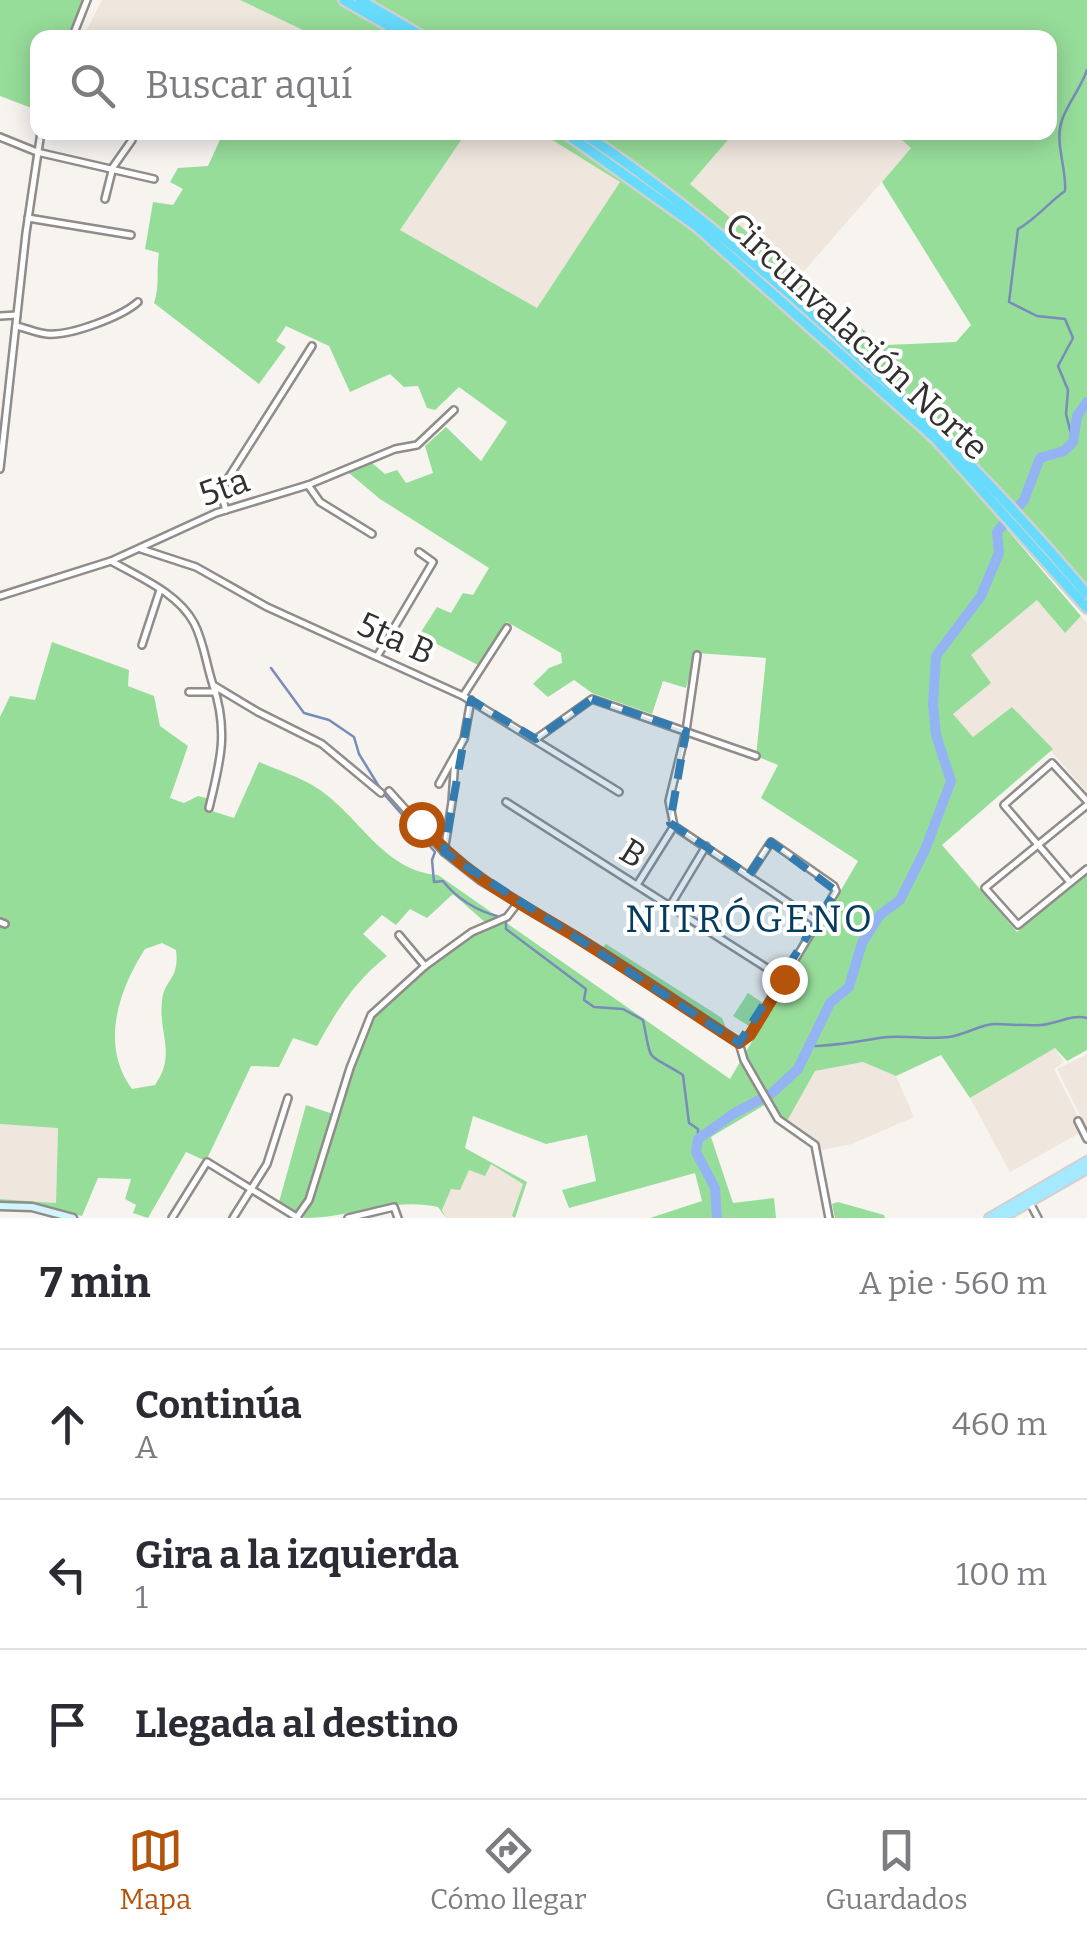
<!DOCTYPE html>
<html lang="es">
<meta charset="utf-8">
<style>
body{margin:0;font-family:Bitter,serif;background:#f7f7f7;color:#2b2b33}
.stop{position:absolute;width:30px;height:30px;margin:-22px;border:8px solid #b45309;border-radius:50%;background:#fff}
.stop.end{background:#b45309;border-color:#fff;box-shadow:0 2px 10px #0008}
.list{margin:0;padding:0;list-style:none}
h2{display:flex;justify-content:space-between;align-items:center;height:130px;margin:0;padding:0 40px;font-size:42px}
h2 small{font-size:32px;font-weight:400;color:#7c7c81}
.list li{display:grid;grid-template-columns:65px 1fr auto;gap:30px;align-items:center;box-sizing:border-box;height:150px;padding:0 40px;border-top:2px solid #e1e1e2}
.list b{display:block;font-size:38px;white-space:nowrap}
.list p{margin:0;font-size:32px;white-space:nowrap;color:#7c7c81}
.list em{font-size:32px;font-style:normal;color:#7c7c81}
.icon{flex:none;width:55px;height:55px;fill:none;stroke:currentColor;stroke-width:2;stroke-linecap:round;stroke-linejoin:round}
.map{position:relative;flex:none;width:1087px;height:1218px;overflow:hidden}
.search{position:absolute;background:#fff;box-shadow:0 5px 25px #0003;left:30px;right:30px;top:30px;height:110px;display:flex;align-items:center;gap:25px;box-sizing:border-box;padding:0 35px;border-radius:20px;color:#7c7c81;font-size:38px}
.sheet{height:580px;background:#fff}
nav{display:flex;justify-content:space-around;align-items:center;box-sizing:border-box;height:140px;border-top:2px solid #e1e1e2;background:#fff;font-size:28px;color:#7c7c81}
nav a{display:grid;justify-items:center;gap:5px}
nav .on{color:#b45309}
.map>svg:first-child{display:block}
</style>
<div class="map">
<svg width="1087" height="1218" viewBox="0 0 1087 1218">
<rect width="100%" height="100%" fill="#f7f4f0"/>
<g fill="#efe6dd">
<polygon points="102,0 240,0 320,37 89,38 84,35"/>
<polygon points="466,133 541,133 621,181 537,308 400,230"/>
<polygon points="734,133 894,133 912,147 799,277 690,184"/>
<polygon points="1037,600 1065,633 1081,616 1087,623 1087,792 1013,708 973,737 952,713 991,683 970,655"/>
<polygon points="1055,1048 1064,1062 1054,1069 1085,1130 1010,1172 970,1098"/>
<polygon points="1087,1054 1087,1129 1057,1069"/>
<polygon points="863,1062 896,1076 914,1117 852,1144 822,1150 805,1134 786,1123 815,1071"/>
<polygon points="0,1124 58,1127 56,1203 0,1199"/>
<polygon points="491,1164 524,1184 512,1218 446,1218 442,1210 451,1188 469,1170"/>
</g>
<g fill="#97dd9a" fill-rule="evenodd">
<polygon points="0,0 84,0 71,37 38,38 37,110 0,96"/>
<path d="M 240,0 L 1087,0 L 1087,584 L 917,396 L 899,412 L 955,468 L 1081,616 L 1065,633 L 1037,600 L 971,655 L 991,683 L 953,714 L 973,737 L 1012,707 L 1053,749 L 942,845 L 1017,932 L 1087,875 L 1087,1050 L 1067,1061 L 1055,1048 L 970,1098 L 941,1055 L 896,1076 L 863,1062 L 815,1071 L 786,1123 L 771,1101 L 711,1137 L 733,1203 L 774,1198 L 776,1218 L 650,1218 L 702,1201 L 695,1173 L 569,1208 L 562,1190 L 596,1181 L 587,1135 L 546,1144 L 473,1116 L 465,1148 L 527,1182 L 515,1218 L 512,1216 L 523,1184 L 491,1164 L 485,1176 L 469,1170 L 460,1190 L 451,1189 L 442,1210 L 446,1218 L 438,1207 C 391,1197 350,1218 306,1218 C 297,1216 287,1207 279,1202 L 306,1105 L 336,1115 L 371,1017 L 425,966 L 487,924 L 453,894 L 427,918 L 410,909 L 396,925 L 382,915 L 363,934 L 387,956 C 355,981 337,1010 317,1046 L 293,1038 L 279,1067 L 251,1066 L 206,1161 L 186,1152 L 148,1218 L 133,1213 L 136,1205 L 125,1199 L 131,1179 L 98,1178 L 82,1216 L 34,1204 L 0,1203 L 0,1199 L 56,1203 L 58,1128 L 0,1124 L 0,717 L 10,696 L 35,700 L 52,642 L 129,670 L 128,686 L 154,696 L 160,726 L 188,746 L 170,798 L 184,803 L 198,796 L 210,799 L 209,810 L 234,818 L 259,762 C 278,770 300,777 317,788 C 359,815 383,871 438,875 L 730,1079 L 858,861 L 761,798 L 778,765 L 756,756 L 766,658 L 696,653 L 686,688 L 663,681 L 652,714 L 592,693 L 574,680 L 548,697 L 533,684 L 549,668 L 562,663 L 561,653 L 507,622 L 478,665 L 419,635 L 437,607 L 451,613 L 463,593 L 473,595 L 489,568 L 380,499 L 349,473 L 372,463 L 385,474 L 397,470 L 406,483 L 433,473 L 425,446 L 446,427 L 481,461 L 507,422 L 459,387 L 435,410 L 427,408 L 418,386 L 404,387 L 390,374 L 350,392 L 329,346 L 286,326 L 276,341 L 286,347 L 259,384 L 154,303 C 160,286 156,271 159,253 L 145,249 L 153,202 L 173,205 L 183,189 L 170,182 L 178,168 L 208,166 L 223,133 L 466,133 L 400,230 L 537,308 L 620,182 L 541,133 L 734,133 L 690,184 L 873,338 L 886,345 L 956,342 L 971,325 L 882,182 L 911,148 L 894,133 L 1050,132 L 1050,38 L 320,38 ZM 162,943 L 176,950 C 180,980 164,979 162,1001 C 158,1034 177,1053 155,1085 L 132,1089 C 100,1046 118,991 145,949 Z"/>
<polygon points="606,944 722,1018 727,1030 600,950"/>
<polygon points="748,993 766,1005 752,1028 733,1016"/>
<polygon points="838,1202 884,1215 885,1218 835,1218 832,1204"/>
</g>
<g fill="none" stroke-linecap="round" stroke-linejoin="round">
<g stroke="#778cb8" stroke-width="2.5">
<path d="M 1073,442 L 1066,414 L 1068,390 L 1058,366 L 1073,338 L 1065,319 L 1037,316 L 1009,302 L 1018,229 C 1036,219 1048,203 1065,191 C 1067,169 1054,142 1062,120 C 1068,103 1081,88 1087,70"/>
<path d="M 271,668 L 304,713 L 329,720 L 354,737 L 359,754 L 383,793 L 435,852 L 432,860 L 434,882 L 443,881 C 456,898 477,911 497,916"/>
<path d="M 506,921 L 506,929 L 586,989 L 584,1000 L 594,1007 L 623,1009 L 643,1020 C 653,1066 643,1050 683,1075 L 689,1123 L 698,1129 L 698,1139"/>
<path d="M 809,1046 C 834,1046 855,1042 879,1038 C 902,1034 926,1040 949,1037 C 964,1035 982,1024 994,1024 C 1010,1024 1025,1026 1041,1025 C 1057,1024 1071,1014 1087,1018"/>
</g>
<polyline stroke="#94b3f3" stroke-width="10" points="717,1218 715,1188 696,1152 698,1139 733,1114 772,1093 798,1069 830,1003 849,987 862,943 880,915 900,900 925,850 951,781 936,735 933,704 936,656 981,596 999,553 997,532 1024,500 1040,458 1064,451 1073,442 1077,416 1087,402"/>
<g stroke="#8f8c89" stroke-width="10">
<g id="street">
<polyline points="72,38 87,0"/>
<polyline points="0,137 37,152 154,179"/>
<polyline points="105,199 113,167 132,140"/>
<polyline points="28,218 131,235"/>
<polyline points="0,316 17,315"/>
<path d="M 16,326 C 26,328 37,333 47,334 C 70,336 121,317 138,302"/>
<polyline points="0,469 26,233 41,132"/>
<polyline points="308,485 320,502 372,534"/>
<polyline points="226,510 220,491 312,346"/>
<polyline points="141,549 196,567 267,607 463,696 619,792"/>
<path d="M 111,561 C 139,577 178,593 194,623 C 204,642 206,664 213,685 L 258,712 L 322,744 L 381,793"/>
<polyline points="0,596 111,561 216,513 308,485 395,449 417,445 454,410"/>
<polyline points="142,645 160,590"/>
<polyline points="378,655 433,562 419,552"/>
<polyline points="697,655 686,731 669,801 674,826 817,922"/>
<polyline points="189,692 216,692"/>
<polyline points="463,696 507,628"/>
<polyline points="536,739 592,699 756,756"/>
<polyline points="439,784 464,739 471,700"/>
<polyline points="389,791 444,852 481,881 576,937 739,1043"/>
<polyline points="506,802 784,979"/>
<polyline points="1087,805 985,888 1018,925 1087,869"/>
<path d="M 209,808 C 220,763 229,731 213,685"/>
<polyline points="444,852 452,802 455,757"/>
<polyline points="1070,882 1004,805 1052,763 1087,801"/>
<polyline points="637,885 674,826"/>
<polyline points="670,906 706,846"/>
<polyline points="0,922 5,924"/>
<polyline points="399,935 425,966"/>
<polyline points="739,1043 750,1035 836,891 834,886 771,842 750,874"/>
<polyline points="739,1043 744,1060 778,1119 815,1145 829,1218"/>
<polyline points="1078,1121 1087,1139"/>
<polyline points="1030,1203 1038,1218"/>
<polyline points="297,1217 309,1200 350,1068 371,1015 425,966 472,932 507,917 517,904"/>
<polyline points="172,1218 207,1162 298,1218"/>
<polyline points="233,1218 267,1164 288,1098"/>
<polyline points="348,1218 394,1207 398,1218"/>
</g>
</g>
<g stroke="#8f8c89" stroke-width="11">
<polyline id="secondary" points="0,1206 32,1207 73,1218"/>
</g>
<g stroke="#d2d1d1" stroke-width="12">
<g id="primary">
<polyline points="989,1218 1087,1161"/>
<polyline points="1002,1218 1087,1169"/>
</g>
</g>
<g stroke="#d2d1d1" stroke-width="14">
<g id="highway">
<polyline points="344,0 410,38"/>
<polyline points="360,0 425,38"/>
<polyline points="564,132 695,225 936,439 1087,608"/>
<path d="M 581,132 C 647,175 709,225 769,276 C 883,374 990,479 1087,594"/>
</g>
</g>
<use href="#street" stroke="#fff" stroke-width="5"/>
<use href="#secondary" stroke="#d1f4fe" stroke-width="6"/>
<use href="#primary" stroke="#a4e9fd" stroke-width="8"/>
<use href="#highway" stroke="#67dbfc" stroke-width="9"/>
</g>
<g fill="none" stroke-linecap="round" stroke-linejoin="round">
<path stroke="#b45309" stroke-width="12" d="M 421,824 C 464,875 520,903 576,937 C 631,971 685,1008 739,1043 L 750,1035 L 784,979"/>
</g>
<path fill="#347cb0" fill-opacity="0.2" stroke="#347cb0" stroke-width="8" stroke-dasharray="20 12" stroke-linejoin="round" d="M 592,699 L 686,731 L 670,823 L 749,875 L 771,842 L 836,891 L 739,1043 L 444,852 L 471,700 L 536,739 Z"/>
<g text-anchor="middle" stroke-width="8" stroke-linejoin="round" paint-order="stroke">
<g font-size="35" fill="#32302f" stroke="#fff">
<text transform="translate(857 336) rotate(43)" y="12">Circunvalación Norte</text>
<text transform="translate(224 487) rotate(-20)" y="12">5ta</text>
<text transform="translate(396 638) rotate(24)" y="12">5ta B</text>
<text transform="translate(633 853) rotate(32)" y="12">B</text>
</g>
<g font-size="38" letter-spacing="2.5" fill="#043b5e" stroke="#fff">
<text x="750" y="932">NITRÓGENO</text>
</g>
</g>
</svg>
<div class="stop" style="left:421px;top:824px"></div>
<div class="stop end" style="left:784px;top:979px"></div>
<div class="search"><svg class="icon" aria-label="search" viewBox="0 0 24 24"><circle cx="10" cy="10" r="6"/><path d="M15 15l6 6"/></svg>Buscar aquí</div>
</div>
<section class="sheet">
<h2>7 min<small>A pie · 560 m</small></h2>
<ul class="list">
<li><svg class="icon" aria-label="ahead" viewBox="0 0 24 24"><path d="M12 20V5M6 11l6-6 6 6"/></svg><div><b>Continúa</b><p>A</p></div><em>460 m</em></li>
<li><svg class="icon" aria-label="left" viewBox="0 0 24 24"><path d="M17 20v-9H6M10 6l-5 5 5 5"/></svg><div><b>Gira a la izquierda</b><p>1</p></div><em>100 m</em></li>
<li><svg class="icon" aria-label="arrive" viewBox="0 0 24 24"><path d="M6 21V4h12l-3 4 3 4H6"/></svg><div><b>Llegada al destino</b></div></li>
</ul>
</section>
<nav>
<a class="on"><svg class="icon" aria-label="map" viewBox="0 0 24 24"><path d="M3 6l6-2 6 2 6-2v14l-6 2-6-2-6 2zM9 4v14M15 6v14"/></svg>Mapa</a>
<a><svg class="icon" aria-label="directions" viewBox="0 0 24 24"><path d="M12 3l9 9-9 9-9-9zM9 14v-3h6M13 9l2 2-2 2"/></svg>Cómo llegar</a>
<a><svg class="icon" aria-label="saved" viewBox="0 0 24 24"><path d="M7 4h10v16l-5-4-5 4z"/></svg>Guardados</a>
</nav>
